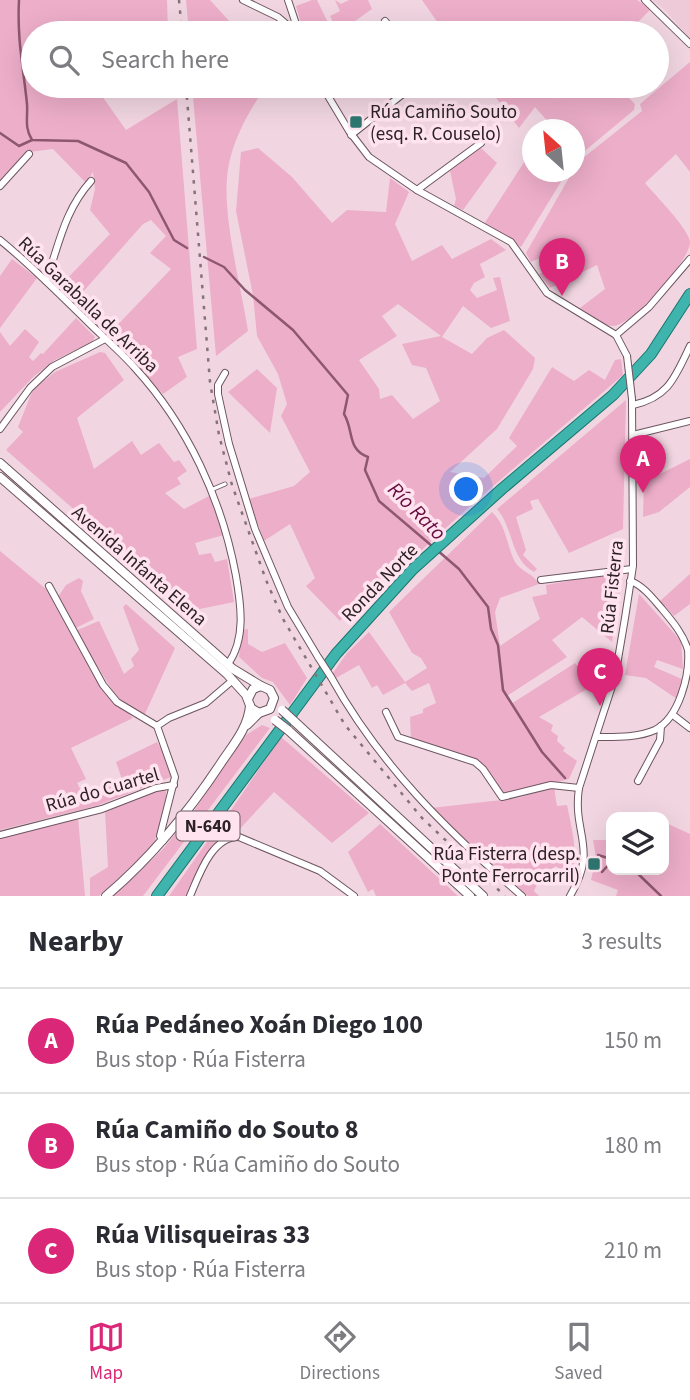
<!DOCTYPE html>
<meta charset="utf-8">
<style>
body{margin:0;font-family:"Source Sans 3",sans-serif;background:#f7f7f7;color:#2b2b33}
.controls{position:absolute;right:21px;bottom:21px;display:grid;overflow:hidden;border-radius:14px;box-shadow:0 7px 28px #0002}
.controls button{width:63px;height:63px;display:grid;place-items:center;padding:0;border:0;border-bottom:2px solid #e1e1e2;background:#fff;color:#2b2b33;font:35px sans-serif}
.compass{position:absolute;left:522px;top:119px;width:63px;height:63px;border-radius:50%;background:#fff;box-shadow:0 7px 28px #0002;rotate:333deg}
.you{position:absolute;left:467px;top:490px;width:24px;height:24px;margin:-18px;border:5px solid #fff;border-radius:50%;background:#1a73e8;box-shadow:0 0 0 10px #1a73e833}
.badge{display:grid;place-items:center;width:46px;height:46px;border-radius:50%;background:#db2777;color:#fff;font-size:23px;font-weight:700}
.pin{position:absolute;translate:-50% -58px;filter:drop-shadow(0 2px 4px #0008)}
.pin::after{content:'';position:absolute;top:37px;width:24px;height:21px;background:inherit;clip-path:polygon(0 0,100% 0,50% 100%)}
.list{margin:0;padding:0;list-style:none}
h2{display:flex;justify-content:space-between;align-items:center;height:91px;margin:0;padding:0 28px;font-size:30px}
h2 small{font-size:23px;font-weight:400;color:#7c7c81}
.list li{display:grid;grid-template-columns:46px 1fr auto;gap:21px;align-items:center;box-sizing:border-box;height:105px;padding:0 28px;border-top:2px solid #e1e1e2}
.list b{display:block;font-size:26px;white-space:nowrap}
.list p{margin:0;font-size:23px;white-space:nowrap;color:#7c7c81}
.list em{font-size:23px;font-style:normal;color:#7c7c81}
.icon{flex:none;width:38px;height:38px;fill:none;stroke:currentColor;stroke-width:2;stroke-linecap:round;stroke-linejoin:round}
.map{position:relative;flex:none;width:690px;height:896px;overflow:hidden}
.search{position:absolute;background:#fff;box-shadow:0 7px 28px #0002;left:21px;right:21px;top:21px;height:77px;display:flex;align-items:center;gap:18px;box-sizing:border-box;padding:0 24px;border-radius:38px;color:#7c7c81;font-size:26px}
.sheet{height:406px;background:#fff}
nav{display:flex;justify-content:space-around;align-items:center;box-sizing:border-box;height:98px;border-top:2px solid #e1e1e2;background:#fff;font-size:19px;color:#7c7c81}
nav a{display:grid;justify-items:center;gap:4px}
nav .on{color:#db2777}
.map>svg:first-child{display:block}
</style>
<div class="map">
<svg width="690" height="896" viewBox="0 0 690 896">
<rect width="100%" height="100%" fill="#f1d6e1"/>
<polygon fill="#eecad9" points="652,0 690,0 690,39 664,9"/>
<g fill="#edaec9" fill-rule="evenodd">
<polygon points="0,0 167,0 168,33 33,33 33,86 101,86 97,89 126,130 177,99 197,349 178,357 187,377 163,394 107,336 171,269 150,253 166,236 151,220 143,224 74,302 59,287 110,234 90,210 95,189 93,172 86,183 53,149 29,152 0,181"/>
<polygon points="186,0 210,0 240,33 189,33"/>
<polygon points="312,0 317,0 333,33 304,33 296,6"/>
<polygon points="335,0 341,4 349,0 368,0 372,9 348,26 350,33 338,33 330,16 340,11"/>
<polygon points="422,0 637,0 651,9 627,33 445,33"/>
<path d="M 690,62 L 690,172 L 676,154 L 645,183 C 655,195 689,229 690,242 C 690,261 632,326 613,326 C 603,326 588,313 580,308 L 605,289 L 597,265 L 550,288 L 539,274 L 569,261 L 563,248 L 531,262 L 526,253 L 578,162 L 642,111 L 640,104 Z"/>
<path d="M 192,86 L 266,86 C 249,111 233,139 228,169 C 221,214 241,285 248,331 L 216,356 Z"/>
<polygon points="487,86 617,86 635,104 634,110 575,159 574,130 546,129 550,124 535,107 519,128"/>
<path d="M 258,148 L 292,177 L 332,223 L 347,210 L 386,212 L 390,178 L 409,192 L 395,224 L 412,261 L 442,245 L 452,259 L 491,239 L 506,250 L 480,264 L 485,277 L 474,283 L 470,290 L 477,298 L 497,290 L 493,278 L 500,277 L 510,321 L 491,328 L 463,306 L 442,337 L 472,354 L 487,338 L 504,330 L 535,358 L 533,369 L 497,429 L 450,472 L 484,478 L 517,446 L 509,438 L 552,367 L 574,381 L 589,370 L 605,380 L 615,360 L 621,359 L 623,375 C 536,450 448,521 367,603 L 360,598 L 340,621 L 306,586 L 315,578 L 290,524 L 264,541 L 249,499 L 294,486 L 310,472 L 281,416 L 287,404 L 278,374 L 257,336 L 253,295 L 236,211 L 241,152 ZM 398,304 L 441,336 L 402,344 L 412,365 L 426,368 L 440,401 L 413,419 L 392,395 L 380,399 L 379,389 L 359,360 L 397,336 L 382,316 Z"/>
<polygon points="481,148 497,163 463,210 454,206 456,199 450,171"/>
<polygon points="532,150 532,172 567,172 521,247 484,224"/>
<polygon points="12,259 37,278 0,328 0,276"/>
<polygon points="76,318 95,337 92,342 55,360 33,377 0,412 0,332 10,346 25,329 39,342 29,357 33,361 41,353 43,354"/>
<polygon points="100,352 105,353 124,380 77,418 94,469 132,441 141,455 159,443 174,462 179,460 187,471 177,478 181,484 165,493 184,509 209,496 224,535 195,543 199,555 211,553 215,562 227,559 234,602 190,611 6,450 23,432 18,427 32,392 37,386 55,372"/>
<polygon points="257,369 277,388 270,433 228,392"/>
<path d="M 626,400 L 623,529 L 569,553 L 538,499 L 530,501 L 533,509 L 516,517 L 526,550 L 523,555 L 537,569 L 534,572 C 510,559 514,529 497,509 Z"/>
<polygon points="690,459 690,487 659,512 643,517 644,482"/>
<path d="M 492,512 C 507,526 506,544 515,562 C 521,572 533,573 539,584 L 500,598 L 495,612 L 500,646 L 540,619 L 532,597 L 547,594 L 546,585 L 623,571 L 612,642 L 582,617 L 552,640 L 567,657 L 507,696 L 511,704 L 575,663 L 594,685 L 539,717 L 553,725 L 551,731 L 558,736 L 557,741 L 565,748 L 563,751 L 577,761 L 569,779 L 504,796 L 482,764 L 411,739 L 410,717 L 423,713 L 423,709 L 436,703 L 429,683 L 412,691 L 405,683 L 383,695 L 377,685 L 372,688 L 359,665 L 336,678 L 333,673 L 347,653 L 369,632 L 405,682 L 427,668 L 421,658 L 412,653 L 389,612 Z"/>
<polygon points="0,551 46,589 93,675 133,718 71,748 86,779 77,783 84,796 122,779 116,762 157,742 166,757 171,777 96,806 0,830"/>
<polygon points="690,574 690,604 674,616 660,601"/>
<polygon points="79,578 83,581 81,591 94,619 74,629 58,597 66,585"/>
<polygon points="639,594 681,641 683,669 657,660 654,667 682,679 677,699 646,678 625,675"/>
<polygon points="126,604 175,648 144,716 116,696 75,631 99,621 124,674 134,666 131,659 139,650 123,607"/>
<polygon points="248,629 248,644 262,652 285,643 307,678 290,705 273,682 262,678 239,657 242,630"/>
<polygon points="262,725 270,728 143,896 113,896 163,849 196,808 246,735"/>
<polygon points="281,737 369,813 332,843 274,792 237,832 229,813"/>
<path d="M 554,787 L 557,806 L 567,805 C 572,831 580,854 569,879 L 556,866 C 547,872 538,881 534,891 L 539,896 L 528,896 L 431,808 L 518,798 Z"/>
<polygon points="161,789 166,791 166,797 154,845 99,896 90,896 90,878 108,867 105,811"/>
<polygon points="78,818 85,896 0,896 0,838"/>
<polygon points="223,819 228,822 197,872 187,896 169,896"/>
<polygon points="664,822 690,834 690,896 616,896 618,890 591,880 596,858 593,840 611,840 611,870 664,870"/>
<polygon points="380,824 458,896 376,896 373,889 368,892 348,852"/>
</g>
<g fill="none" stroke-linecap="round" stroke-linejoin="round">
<g stroke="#8e5770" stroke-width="2.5">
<path d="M 19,0 C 17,40 23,65 27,104 C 28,118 24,127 32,140 L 78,141 L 126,163 L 149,192 L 174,240 L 187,248"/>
<polyline points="0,133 19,146 32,140"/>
<path d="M 204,257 L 224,267 L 245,290 L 293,330 L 348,395 L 344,414 C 354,430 347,450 368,457 L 365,470 L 379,501 L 432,546"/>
<polyline points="437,550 459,569 488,607 491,629 498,645 503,690 542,752 565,778"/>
<polyline points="598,855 611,859"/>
<polyline points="634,870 661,896"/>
<polyline points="602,872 611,862"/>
</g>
<g stroke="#6c555f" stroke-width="5">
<polyline id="service" points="211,490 225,484"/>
</g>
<g stroke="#6c555f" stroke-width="8">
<g id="minor">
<polyline points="243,0 278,17 292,29 296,27"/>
<polyline points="288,0 299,33"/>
<polyline points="645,0 690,44"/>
<polyline points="385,21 395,33"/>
<polyline points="322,86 349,131 369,157 417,190 511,242 547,293 616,335 627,356"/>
<polyline points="436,86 444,90 454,86"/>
<polyline points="351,135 413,86"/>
<polyline points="0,186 29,154"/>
<polyline points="417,190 481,143"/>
<path d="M 0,240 C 30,264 58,293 86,320 C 102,336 120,351 135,368 C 188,426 222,500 236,576 C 241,605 246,639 228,664"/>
<path d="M 46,281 C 59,245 64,211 91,181"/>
<polyline points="616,335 649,307 690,259"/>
<polyline points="225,373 218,385 218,394 229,444 255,529 288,607 318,657"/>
<path d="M 633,405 C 669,397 675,377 690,346"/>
<polyline points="0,429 30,388 52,367 105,339"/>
<polyline points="633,435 690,421"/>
<polyline points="541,580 632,569"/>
<polyline points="49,586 103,685 117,702 157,726"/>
<path d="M 331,677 C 379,764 447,831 522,896"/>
<polyline points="386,712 398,737 475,762 483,769 502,797 551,785 579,788"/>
<polyline points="673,715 690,728"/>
<path d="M 596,737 C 615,737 637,738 655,730 C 679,718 690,675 688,650 C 683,634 673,622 662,609 C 654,600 643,585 630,581"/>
<polyline points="638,781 660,740 661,726"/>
<polyline points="0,835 102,809 156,788 174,785"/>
<polyline points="163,841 160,836 175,777 157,726 169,718 206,703 233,680"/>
<path d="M 190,896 C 199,875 212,836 239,837 L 320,871 L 354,896"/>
<path d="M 570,896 C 599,848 572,834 579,788 L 615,677 L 625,618 L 633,566 L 632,399"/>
</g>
</g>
<g stroke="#6c555f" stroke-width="10">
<g id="tertiary">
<polyline points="0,463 233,669 261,686"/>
<polyline points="0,477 227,674 246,695 251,708 259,713"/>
<polyline points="294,721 483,896"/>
<polyline points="247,725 259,713 270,709 274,698 270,690 261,686 253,689 248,699"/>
<polyline points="288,730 470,896"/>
<path d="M 106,896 C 152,857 188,813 221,763 C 233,745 248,728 250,706"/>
</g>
</g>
<g stroke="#18756f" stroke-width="12">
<polyline id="trunk" points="157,896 336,654 413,569 503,488 613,395 651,354 690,294"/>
</g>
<use href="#service" stroke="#fff" stroke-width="3.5"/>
<use href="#minor" stroke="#fff" stroke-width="6"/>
<use href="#tertiary" stroke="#fff" stroke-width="8"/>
<use href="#trunk" stroke="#3eb4ac" stroke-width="10"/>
<g stroke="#85737a" stroke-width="2.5" stroke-dasharray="3.5 7" stroke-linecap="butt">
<polyline points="179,0 182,33"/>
<polyline points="186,86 210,382 219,435 232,485 266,580 283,619 345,725 422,818 505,896"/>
</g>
<g stroke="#6c555f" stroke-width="8" stroke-linecap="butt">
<g id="minor-bridge">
<polyline points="627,356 632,399"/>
<polyline points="318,657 331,677"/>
</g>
</g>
<g stroke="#6c555f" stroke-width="10" stroke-linecap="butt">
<g id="tertiary-bridge">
<polyline points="282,710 294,721"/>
<polyline points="275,720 288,730"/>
</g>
</g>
<use href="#minor-bridge" stroke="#fff" stroke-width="6"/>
<use href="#tertiary-bridge" stroke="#fff" stroke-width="8"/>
</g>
<g fill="#2f7670" stroke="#ffe3ee" stroke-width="2.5">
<rect x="349" y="115" width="14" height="14" rx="3.5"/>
<rect x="587" y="857" width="14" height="14" rx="3.5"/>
</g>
<g text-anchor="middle" stroke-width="7" stroke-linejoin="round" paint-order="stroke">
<rect fill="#ffe3ee" stroke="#6b5c62" stroke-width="2" x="176.5" y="811.5" width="63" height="29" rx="5"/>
<g font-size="18" font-weight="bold" fill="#2c2226">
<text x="208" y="832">N-640</text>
</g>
<g font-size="19" fill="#2c2226" stroke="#ffe3ee" text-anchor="start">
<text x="370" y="118">Rúa Camiño Souto<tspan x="370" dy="22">(esq. R. Couselo)</tspan></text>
<text x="580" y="860" text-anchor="end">Rúa Fisterra (desp.<tspan x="580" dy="22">Ponte Ferrocarril)</tspan></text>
</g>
<g font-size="19" fill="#2c2226" stroke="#ffe3ee">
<text transform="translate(89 304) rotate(44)" y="7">Rúa Garaballa de Arriba</text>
<text transform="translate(140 565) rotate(41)" y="7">Avenida Infanta Elena</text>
<text transform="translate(379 582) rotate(-46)" y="7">Ronda Norte</text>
<text transform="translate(611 587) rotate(-84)" y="7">Rúa Fisterra</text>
<text transform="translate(102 789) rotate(-16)" y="7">Rúa do Cuartel</text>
</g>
<g font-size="21" font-style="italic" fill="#680b41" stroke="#ffe3ee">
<text transform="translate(417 511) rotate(45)" y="7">Río Rato</text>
</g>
</g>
</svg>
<div class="controls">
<button><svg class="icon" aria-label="layers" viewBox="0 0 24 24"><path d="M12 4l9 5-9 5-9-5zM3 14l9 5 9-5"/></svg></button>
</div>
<svg class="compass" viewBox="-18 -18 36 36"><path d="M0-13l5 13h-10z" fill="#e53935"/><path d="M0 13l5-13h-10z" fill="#7c7c81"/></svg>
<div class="you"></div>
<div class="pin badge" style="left:643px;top:493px">A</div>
<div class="pin badge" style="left:562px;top:296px">B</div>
<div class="pin badge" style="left:600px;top:706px">C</div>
<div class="search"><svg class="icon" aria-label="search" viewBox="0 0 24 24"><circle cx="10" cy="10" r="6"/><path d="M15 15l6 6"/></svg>Search here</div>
</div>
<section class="sheet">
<h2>Nearby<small>3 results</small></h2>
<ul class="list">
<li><span class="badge">A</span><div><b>Rúa Pedáneo Xoán Diego 100</b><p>Bus stop · Rúa Fisterra</p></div><em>150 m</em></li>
<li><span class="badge">B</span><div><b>Rúa Camiño do Souto 8</b><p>Bus stop · Rúa Camiño do Souto</p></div><em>180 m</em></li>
<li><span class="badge">C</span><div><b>Rúa Vilisqueiras 33</b><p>Bus stop · Rúa Fisterra</p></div><em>210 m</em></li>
</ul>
</section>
<nav>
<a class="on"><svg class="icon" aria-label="map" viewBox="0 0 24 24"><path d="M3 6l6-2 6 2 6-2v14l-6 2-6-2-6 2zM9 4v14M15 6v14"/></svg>Map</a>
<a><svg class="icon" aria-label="directions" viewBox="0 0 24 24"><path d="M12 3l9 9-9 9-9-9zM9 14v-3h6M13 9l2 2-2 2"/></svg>Directions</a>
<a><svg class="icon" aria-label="saved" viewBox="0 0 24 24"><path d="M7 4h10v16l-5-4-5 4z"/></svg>Saved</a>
</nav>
